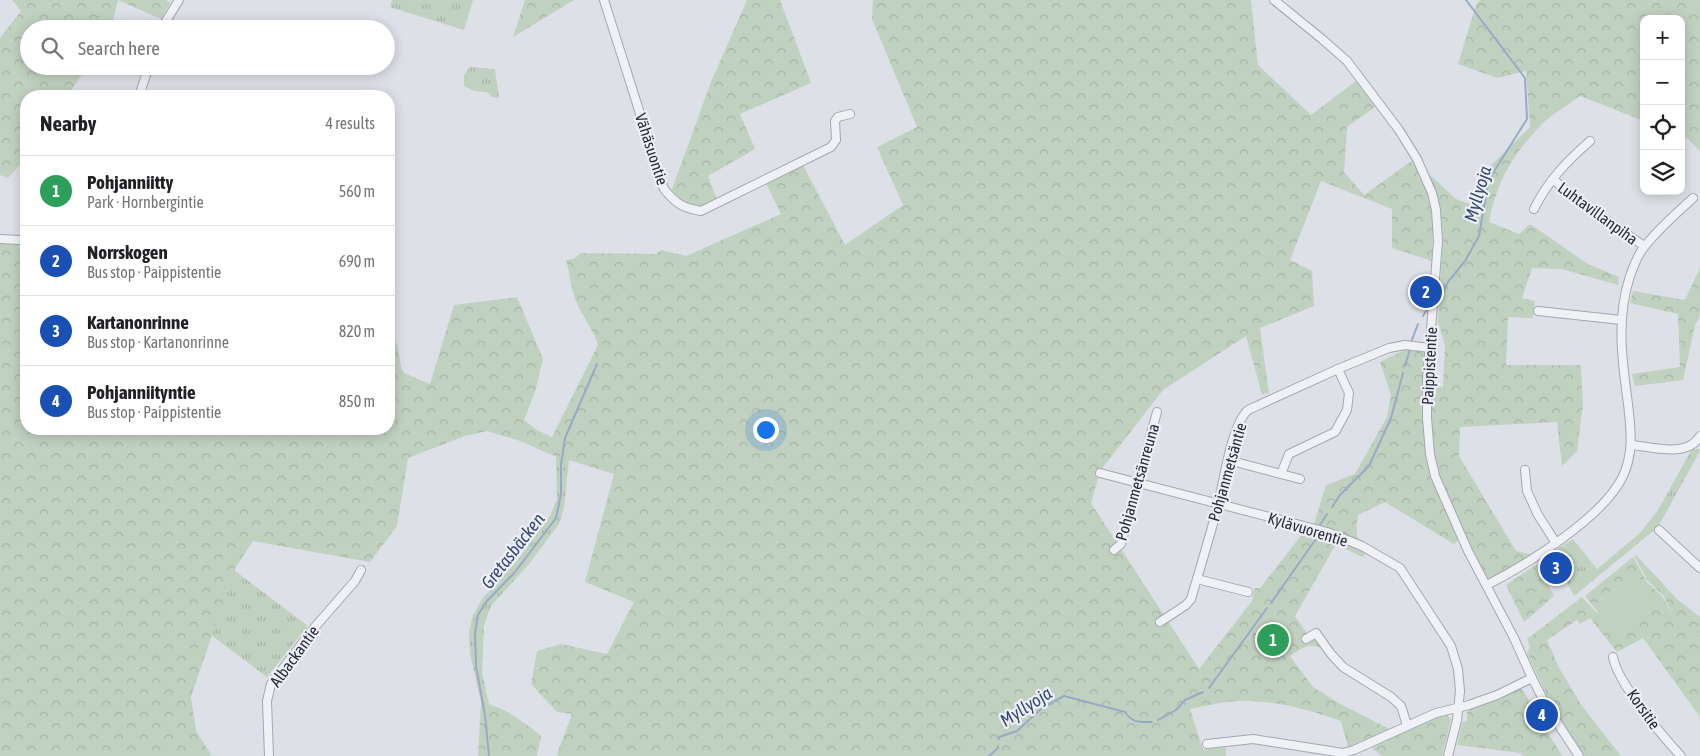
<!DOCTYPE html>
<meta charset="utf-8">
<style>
body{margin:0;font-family:"Asap Condensed",sans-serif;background:#f2f2f2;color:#202124}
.controls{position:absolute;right:15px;top:15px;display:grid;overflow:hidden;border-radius:10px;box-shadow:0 2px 12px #0003}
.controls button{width:45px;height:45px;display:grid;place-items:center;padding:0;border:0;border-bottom:1px solid #e0e0e0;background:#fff;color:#202124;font:25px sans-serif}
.you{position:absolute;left:765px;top:429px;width:18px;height:18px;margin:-12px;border:4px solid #fff;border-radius:50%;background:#1a73e8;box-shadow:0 0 0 8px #1a73e833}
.badge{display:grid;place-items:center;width:32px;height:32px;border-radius:50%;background:#7c3aed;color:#fff;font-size:16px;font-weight:700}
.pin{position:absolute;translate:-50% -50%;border:2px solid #fff;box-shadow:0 1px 5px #0006}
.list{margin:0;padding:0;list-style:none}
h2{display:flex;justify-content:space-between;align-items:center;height:65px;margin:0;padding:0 20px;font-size:21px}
h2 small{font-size:16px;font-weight:400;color:#757577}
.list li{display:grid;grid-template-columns:32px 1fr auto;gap:15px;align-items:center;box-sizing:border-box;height:70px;padding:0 20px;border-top:1px solid #e0e0e0}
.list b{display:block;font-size:19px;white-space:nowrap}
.list p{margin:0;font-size:16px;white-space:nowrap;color:#757577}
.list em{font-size:16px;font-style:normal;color:#757577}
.icon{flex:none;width:28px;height:28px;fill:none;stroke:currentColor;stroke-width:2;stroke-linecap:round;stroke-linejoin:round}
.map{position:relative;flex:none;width:1700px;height:756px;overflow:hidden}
.search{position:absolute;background:#fff;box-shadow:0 2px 12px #0003;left:20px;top:20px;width:375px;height:55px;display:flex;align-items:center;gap:12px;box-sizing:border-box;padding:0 18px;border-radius:28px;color:#757577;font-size:19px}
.panel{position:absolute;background:#fff;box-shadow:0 2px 12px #0003;left:20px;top:90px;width:375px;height:345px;border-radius:20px}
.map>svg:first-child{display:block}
</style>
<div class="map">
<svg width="1700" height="756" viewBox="0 0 1700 756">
<defs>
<pattern id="grass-tufts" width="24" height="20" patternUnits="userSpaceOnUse" patternTransform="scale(1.25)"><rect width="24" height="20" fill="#c1d1bf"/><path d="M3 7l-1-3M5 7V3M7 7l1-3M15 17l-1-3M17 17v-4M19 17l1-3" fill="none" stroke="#a6b4a5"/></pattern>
<pattern id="forest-crowns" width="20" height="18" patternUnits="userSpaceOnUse" patternTransform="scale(1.25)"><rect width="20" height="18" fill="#c1d1bf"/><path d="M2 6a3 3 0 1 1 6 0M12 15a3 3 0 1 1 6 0" fill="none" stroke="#a6b4a5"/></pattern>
</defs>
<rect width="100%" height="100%" fill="#dde0e7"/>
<g fill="url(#grass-tufts)">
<polygon points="392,0 473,0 464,30 390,7"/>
<polygon points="470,67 495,69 499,98 492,97 487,92 474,91 464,86 464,75"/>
<polygon points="1692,449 1700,449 1700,451 1658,527 1574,596 1551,553 1573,539 1597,569 1640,533 1658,510"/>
<polygon points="556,456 569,460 564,508 559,524 529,564 491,606 484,625 482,673 489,704 481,702 470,654 469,632 473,615 482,599 517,561 550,516 557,499"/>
<polygon points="234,570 308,626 267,677 211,635"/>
</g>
<g fill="url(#forest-crowns)">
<polygon points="12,0 118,0 111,29 29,29 29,66 87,66 70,93 72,96 26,96 26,158 8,178 0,175 0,38 21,11"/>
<polygon points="118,0 166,0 170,3 161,19"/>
<polygon points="525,0 574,0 513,37"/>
<path d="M 747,0 L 780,0 L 811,83 L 740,114 L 755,149 L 708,176 L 717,200 C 694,212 690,210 671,192 L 711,82 Z"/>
<path d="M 873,0 L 1251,0 L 1258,65 L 1311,115 L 1356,81 L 1375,107 L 1347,127 L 1344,172 L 1364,195 L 1413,160 L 1428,193 L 1433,211 L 1432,261 L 1392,248 L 1392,209 L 1321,181 L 1290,260 L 1312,271 L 1314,306 L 1260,328 L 1269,394 L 1267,393 L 1262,395 L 1246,336 L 1163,390 L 1100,471 L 1091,503 L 1199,669 L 1252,601 L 1255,588 L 1260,588 L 1303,533 L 1314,524 L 1326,485 L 1355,474 L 1387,417 L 1391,395 L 1380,362 L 1414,345 L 1430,348 L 1427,380 L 1443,388 L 1445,345 L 1438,321 L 1443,239 L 1441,209 L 1429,174 L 1456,199 L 1472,205 L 1485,171 L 1530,127 L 1526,71 L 1497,78 L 1458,64 L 1476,5 L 1480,0 L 1700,0 L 1700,151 L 1687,138 L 1681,135 L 1681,19 L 1644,19 L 1644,121 L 1580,96 C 1568,105 1554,113 1543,123 C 1513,154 1497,180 1489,222 L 1519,234 L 1530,224 L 1588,264 L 1619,277 L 1618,285 L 1562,269 L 1532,268 L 1522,298 L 1535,301 L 1533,318 L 1508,317 L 1506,365 L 1581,365 L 1583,405 L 1577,451 L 1562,466 L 1557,422 L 1460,427 L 1459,456 L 1516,551 L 1538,556 L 1487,585 L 1461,537 L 1454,544 L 1385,502 L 1358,515 C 1356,530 1354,542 1369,550 L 1362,557 L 1336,544 L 1295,616 L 1308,635 L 1323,635 L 1323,638 L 1326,643 L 1324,651 C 1312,639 1301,649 1290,656 L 1313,687 L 1337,702 L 1389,729 L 1348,747 L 1341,721 C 1313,711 1282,702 1251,701 C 1231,700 1210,705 1190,709 L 1203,750 L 1226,747 L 1226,756 L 558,756 L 557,754 L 572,714 L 557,712 L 531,684 L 537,651 L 561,644 L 607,654 L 634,602 L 585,582 L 614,474 L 552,455 L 520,441 L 487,431 L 465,436 L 408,458 L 397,526 L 370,562 L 253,541 L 234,570 L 191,697 L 196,731 L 212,756 L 0,756 L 0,243 L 26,245 L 26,429 L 389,429 L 389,328 L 398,347 L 401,367 L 404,373 L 430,384 L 454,305 L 517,297 L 543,359 L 535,392 L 524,420 L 537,430 L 552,437 L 598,345 C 597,336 581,314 577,303 C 571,290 570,274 566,260 L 574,259 L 581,253 L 656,254 L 661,250 L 686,256 L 781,214 L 766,183 L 803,165 L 845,245 L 903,205 L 877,147 L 917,127 L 872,19 Z"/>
<polygon points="1700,268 1700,316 1695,325 1683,380 1635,386 1632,374 1680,367 1678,314 1630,303 1633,291 1685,300"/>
<path d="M 1636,555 L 1677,599 L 1700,617 L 1700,637 L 1698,637 L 1700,638 L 1700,717 L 1643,638 L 1617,652 L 1590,618 L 1580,624 L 1577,620 L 1547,640 L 1558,666 L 1582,706 L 1621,756 L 1585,756 C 1561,724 1543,689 1527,653 L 1530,646 L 1527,639 L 1582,597 L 1597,613 L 1599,612 L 1618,635 L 1634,572 L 1593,606 L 1585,596 L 1633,557 L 1647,582 L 1662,596 L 1674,617 L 1663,595 L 1648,581 L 1634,556 Z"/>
<polygon points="1537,564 1554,596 1524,622 1506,585"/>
<polygon points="1521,687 1562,756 1524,756 1520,753 1457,745 1462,722 1467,721 1467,713 1470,707"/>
<path d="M 481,702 C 504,707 523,721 541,736 L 537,756 L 478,756 Z"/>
<polygon points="1447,714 1451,720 1442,756 1382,756 1372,748 1437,715"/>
</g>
<polygon fill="#c1d1bf" points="1634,572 1659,601 1618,635 1593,606"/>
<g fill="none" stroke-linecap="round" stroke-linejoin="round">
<g stroke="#98aac7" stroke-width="2">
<polyline points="1443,292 1448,282 1465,261 1479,236 1487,189 1493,173 1527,119 1525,78 1466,0"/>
<polyline points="1423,316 1428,308"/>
<polyline points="1411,342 1418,324"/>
<polyline points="1405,366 1410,349"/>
<polyline points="1332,507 1340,495 1369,466 1391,418 1403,373"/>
<polyline points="1320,525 1327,514"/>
<polyline points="1271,603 1318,536"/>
<polyline points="1209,688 1267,608"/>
<polyline points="1158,720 1176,710 1185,700 1203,692"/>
<path d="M 999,739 L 999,737 L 1017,731 L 1042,708 L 1064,696 L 1125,712 C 1133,723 1138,722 1152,722"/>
<polyline points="489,756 485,715 476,666 475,633 478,615 486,602 515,572 556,518 561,494 561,465 565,438 597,364"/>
<polyline points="989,756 998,748 998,746"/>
</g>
<g stroke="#a3a7b1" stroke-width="10">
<g id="minor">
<path d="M 604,0 L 664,189 C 676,204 683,208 701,211 L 831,147 L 836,140 L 835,121 L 838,117 L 850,114"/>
<polyline points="1274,0 1322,39 1347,61 1399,130 1417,159 1432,193 1436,210 1438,241 1427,380 1427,418 1430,454 1435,476 1468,551 1514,638 1532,678 1547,707 1579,756"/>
<polyline points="161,29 179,0"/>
<polyline points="139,96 149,66"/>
<polyline points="1553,179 1572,196 1644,246"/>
<path d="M 1534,209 C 1548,181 1566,162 1590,141"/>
<polyline points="0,239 19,240 26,238"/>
<polyline points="1538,311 1621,320"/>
<path d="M 1632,445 C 1653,447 1688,458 1700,436"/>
<polyline points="1228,460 1300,479"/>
<polyline points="1525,470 1527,491 1538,515 1556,543"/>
<polyline points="1100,473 1327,532 1362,546 1400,568 1451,646 1458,669 1460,691 1457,720 1448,756"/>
<polyline points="1281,474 1289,454 1335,432 1347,410 1349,393 1338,369"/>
<polyline points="1659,530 1700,568"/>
<polyline points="1114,550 1121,544 1157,412"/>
<polyline points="1197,579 1248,592"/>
<path d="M 1487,585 C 1526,565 1602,518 1622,478 C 1634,455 1631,429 1628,404 C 1622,360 1616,319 1630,276 C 1634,266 1637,255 1645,246 C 1659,228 1677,213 1693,198"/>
<path d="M 1160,622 L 1186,605 L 1191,599 C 1200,569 1209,539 1217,509 C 1223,486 1231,425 1248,410 L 1338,369 L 1389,348 L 1405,345 L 1430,348"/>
<polyline points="1306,639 1316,633 1331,654 1343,667 1391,697 1401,706 1407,725"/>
<path d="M 1613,657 C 1617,682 1663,737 1681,756"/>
<polyline points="1207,744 1253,739 1343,753 1354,750 1436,713 1469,705 1497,695 1532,678"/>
<polyline points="269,756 267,701 271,684 314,628 355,581 361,570"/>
</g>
</g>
<use href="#minor" stroke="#f0f1f5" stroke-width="8"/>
</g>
<g text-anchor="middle" stroke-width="4.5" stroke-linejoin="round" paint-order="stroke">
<g font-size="16" fill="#272d3d" stroke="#edeff5">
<text transform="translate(652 149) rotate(72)" y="6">Vähäsuontie</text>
<text transform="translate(1598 213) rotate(36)" y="6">Luhtavillanpiha</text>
<text transform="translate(1429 366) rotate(-87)" y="6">Paippistentie</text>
<text transform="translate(1227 472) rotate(-74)" y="6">Pohjanmetsäntie</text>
<text transform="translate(1137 482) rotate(-74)" y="6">Pohjanmetsänreuna</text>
<text transform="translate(1308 529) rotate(17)" y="6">Kylävuorentie</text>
<text transform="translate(294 656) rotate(-54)" y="6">Albackantie</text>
<text transform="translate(1644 709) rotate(55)" y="6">Korsitie</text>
</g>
<g font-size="18" font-style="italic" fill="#324771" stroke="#edeff5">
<text transform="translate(1478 194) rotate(-74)" y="6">Myllyoja</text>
<text transform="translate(513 551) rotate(-52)" y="6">Gretasbäcken</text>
<text transform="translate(1026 707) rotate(-33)" y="6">Myllyoja</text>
</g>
</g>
</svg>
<div class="controls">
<button>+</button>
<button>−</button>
<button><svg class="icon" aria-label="locate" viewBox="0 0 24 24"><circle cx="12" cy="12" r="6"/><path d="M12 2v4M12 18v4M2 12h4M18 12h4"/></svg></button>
<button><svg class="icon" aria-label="layers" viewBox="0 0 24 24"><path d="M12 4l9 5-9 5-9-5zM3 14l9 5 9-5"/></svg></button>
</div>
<div class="you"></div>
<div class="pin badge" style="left:1273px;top:640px;background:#2e9e5b">1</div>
<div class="pin badge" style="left:1426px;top:292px;background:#1a4fb4">2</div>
<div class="pin badge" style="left:1556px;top:568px;background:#1a4fb4">3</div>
<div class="pin badge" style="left:1542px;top:715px;background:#1a4fb4">4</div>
<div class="search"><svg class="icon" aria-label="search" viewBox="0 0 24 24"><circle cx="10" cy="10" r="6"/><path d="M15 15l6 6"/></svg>Search here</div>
<section class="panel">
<h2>Nearby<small>4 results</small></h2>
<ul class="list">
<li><span class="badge" style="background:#2e9e5b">1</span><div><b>Pohjanniitty</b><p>Park · Hornbergintie</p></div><em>560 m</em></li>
<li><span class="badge" style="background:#1a4fb4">2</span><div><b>Norrskogen</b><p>Bus stop · Paippistentie</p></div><em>690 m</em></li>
<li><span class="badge" style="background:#1a4fb4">3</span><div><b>Kartanonrinne</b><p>Bus stop · Kartanonrinne</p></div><em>820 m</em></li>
<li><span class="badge" style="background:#1a4fb4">4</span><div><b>Pohjanniityntie</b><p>Bus stop · Paippistentie</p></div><em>850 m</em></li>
</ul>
</section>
</div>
